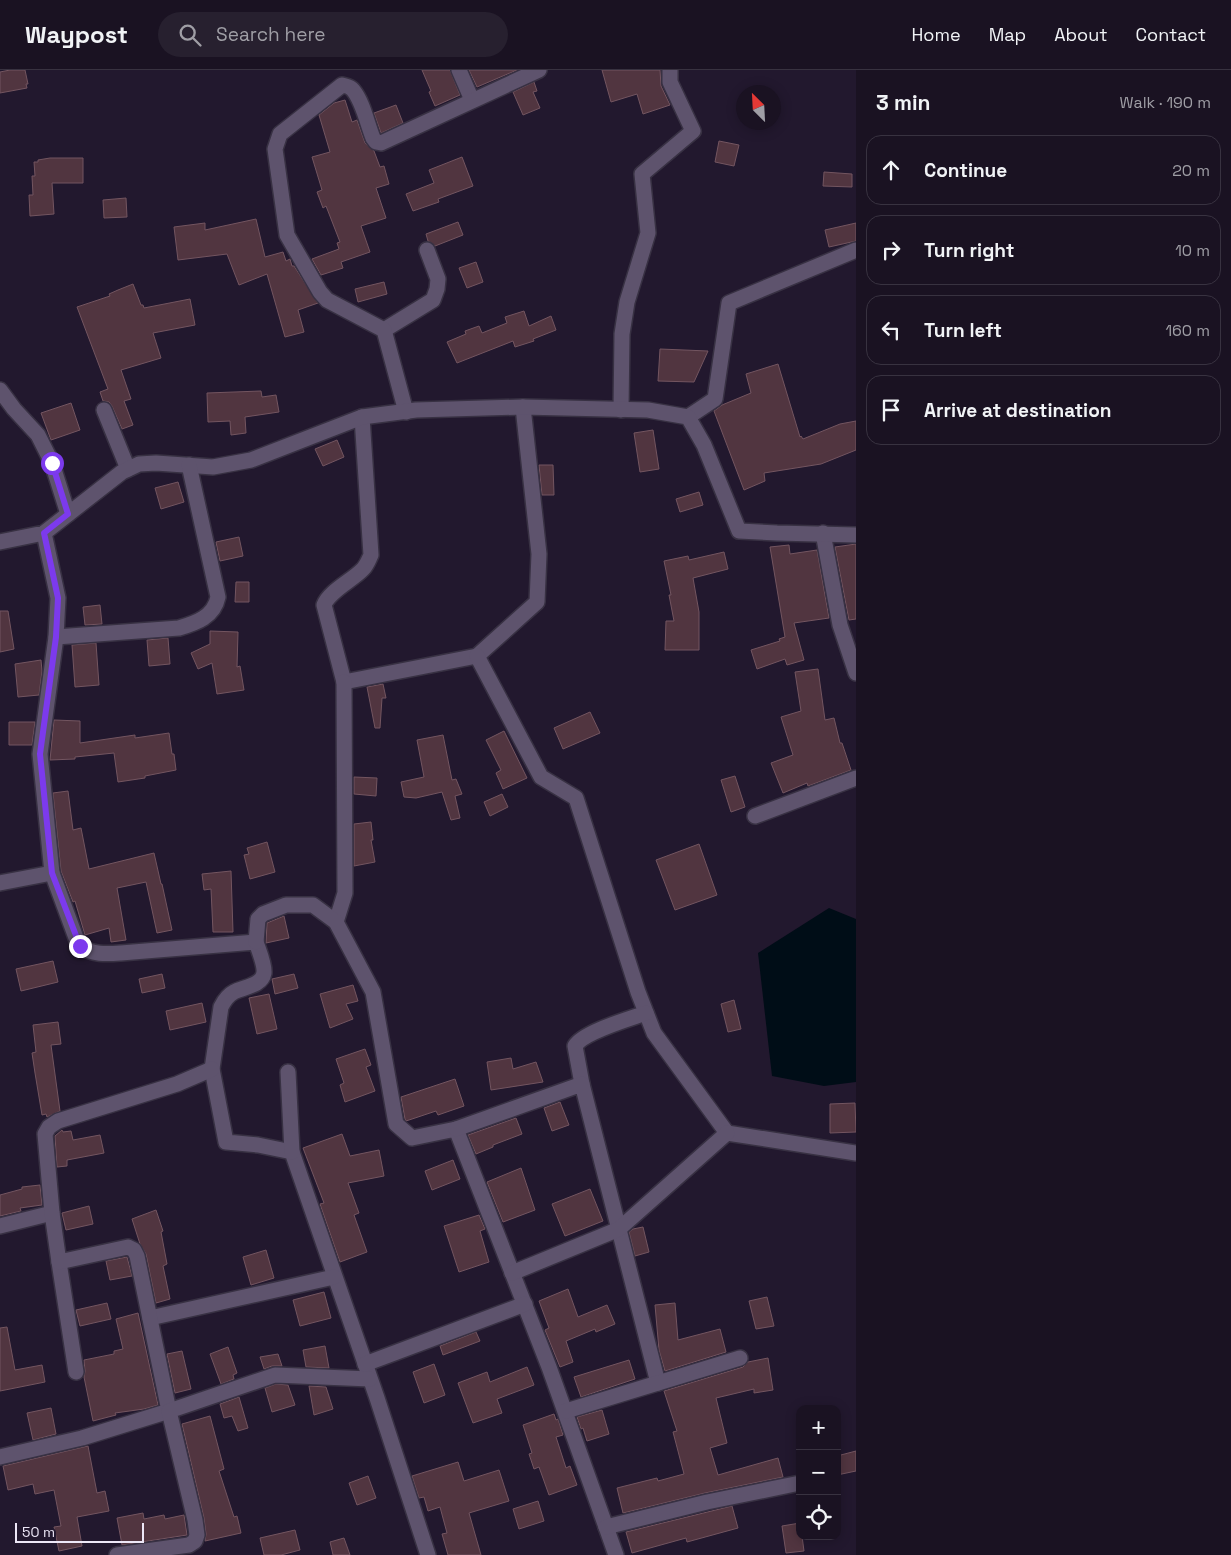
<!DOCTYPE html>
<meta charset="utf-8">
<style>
body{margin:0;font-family:"Space Grotesk",sans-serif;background:#27202f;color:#f1f3f6}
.controls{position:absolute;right:15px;bottom:15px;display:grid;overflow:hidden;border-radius:10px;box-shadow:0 2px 12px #0003}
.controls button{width:45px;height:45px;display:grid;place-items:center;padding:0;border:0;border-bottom:1px solid #383240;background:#1a1222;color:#f1f3f6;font:25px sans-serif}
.compass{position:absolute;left:736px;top:15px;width:45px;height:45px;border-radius:50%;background:#1a1222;box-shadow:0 2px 12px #0003;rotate:336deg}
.scale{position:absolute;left:15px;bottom:12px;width:129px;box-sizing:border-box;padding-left:5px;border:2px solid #ede7f7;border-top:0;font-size:14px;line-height:18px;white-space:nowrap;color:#ede7f7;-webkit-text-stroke:4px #22182e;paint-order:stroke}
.stop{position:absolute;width:15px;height:15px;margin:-11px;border:4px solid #7c3aed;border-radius:50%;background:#fff}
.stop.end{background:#7c3aed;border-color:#fff;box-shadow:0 1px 5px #0008}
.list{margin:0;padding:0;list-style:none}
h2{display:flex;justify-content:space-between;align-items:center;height:65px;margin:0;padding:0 20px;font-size:21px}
h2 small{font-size:16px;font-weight:400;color:#9f9ea5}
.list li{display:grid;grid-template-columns:32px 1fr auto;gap:15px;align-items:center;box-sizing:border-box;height:70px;margin:0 10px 10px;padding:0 10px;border:1px solid #383240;border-radius:15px}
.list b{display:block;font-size:19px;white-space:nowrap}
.list em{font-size:16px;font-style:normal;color:#9f9ea5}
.icon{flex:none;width:28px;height:28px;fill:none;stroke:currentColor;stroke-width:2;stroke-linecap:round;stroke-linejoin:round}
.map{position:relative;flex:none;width:856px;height:1485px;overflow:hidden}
header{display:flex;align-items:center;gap:30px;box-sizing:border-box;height:70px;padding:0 25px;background:#1a1222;border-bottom:1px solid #383240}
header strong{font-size:24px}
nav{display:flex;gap:28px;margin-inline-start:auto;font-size:18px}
.search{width:350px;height:45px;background:#27202f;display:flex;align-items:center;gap:12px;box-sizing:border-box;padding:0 18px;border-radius:28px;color:#9f9ea5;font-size:19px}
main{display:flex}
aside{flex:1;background:#1a1222}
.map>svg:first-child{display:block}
</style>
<header>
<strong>Waypost</strong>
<div class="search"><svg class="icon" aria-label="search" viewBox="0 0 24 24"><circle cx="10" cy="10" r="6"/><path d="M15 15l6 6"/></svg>Search here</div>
<nav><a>Home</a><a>Map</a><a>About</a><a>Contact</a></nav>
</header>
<main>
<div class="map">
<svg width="856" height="1485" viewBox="0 0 856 1485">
<rect width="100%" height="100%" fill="#22182e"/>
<polygon fill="#000d17" points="829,838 856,849 856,1012 824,1016 772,1006 758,883"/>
<g fill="#513540" stroke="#735560">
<polygon points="10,0 25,0 28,14 26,14 27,18 0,23 0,2"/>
<polygon points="422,0 450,0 460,25 435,36 429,22 431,21"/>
<polygon points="469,0 517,0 477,17"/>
<polygon points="602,0 660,0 661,16 670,35 643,44 637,24 611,32"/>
<polygon points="534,12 537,21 533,22 540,38 523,45 513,22"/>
<polygon points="345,30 352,52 357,50 365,73 374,81 380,97 384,96 389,114 376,118 386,148 361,156 370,182 341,192 343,198 321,205 312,189 339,179 337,173 340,172 326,136 323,138 317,122 322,120 312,87 330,82 319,45 334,33"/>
<polygon points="396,35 403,53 381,63 374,43"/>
<polygon points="719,71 739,75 734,96 715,92"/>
<polygon points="462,87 473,116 438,129 439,132 413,141 406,124 434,113 429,100"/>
<polygon points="50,88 83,88 83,113 52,113 54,144 30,146 29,125 33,125 32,106 35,106 34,92 38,92 38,90"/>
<polygon points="824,102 852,104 852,117 823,116"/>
<polygon points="126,128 127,147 104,148 103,130"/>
<polygon points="256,149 265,187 283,182 286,191 290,189 292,196 294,196 318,233 298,240 304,262 285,267 267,204 239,215 227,184 178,190 174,157 205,153 205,160"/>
<polygon points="458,152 463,165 435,176 428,171 426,164"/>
<polygon points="856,153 856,171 829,177 825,160"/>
<polygon points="476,192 483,212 467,218 459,198"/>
<polygon points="384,212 387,224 358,232 355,219"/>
<polygon points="133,214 141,235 143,235 144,238 190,229 195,255 153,263 161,288 121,300 131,329 124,331 133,355 122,359 112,336 109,332 103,331 100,322 108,319 77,237 110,226 109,224 118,220"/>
<polygon points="524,241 529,256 551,246 556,260 533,269 534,271 515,277 513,271 457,293 447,272 466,264 465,261 479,256 482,263 507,253 505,247"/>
<polygon points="660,279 708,281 694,312 658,311"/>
<polygon points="778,294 800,367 801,366 803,369 840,354 856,351 856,380 821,394 764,403 765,411 744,420 714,341 722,335 751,323 746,304"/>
<polygon points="261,321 262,327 276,325 279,342 245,347 246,363 231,365 230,351 208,352 207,323"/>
<polygon points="71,333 80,360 51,370 41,343"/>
<polygon points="653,360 659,399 640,402 634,363"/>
<polygon points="337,370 344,387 323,396 315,379"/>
<polygon points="539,395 553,395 554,425 542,425"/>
<polygon points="178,412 184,432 161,439 155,418"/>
<polygon points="699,422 703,435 680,442 676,429"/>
<polygon points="239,467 243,486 220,491 216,472"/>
<polygon points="856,474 856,549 849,550 835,477"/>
<polygon points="789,475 790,484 817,480 829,548 794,553 804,590 787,595 785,589 757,599 751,580 780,571 779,569 785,567 770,477"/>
<polygon points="724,482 728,499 693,508 699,542 699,580 665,580 666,551 674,551 669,525 671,525 664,491 688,486 689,490"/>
<polygon points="236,512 249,512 249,532 235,532"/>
<polygon points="100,535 102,554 85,555 83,537"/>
<polygon points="0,541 8,541 14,579 0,582"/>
<polygon points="210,561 238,562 237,597 240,596 244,620 217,624 212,593 198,599 191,583 210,574"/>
<polygon points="168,568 170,594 149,596 147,570"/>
<polygon points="96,573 99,615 75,617 72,575"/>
<polygon points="41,590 42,601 39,625 18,627 15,594"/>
<polygon points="818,599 825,650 834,648 840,673 842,673 851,700 808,716 807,713 783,723 771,693 793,685 781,647 801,641 795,602"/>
<polygon points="383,614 386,628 382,628 380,658 375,658 367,617"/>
<polygon points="590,642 600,663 563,679 554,658"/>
<polygon points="54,650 80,651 80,673 135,665 135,668 169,663 172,684 174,684 176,700 145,706 145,708 118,712 114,683 75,687 75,689 50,690"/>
<polygon points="9,652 35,652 32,675 9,675"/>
<polygon points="504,661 527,708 503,719 496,703 501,700 486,670"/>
<polygon points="443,665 452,710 456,709 462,724 455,726 460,748 451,750 442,722 416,728 404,727 401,712 424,707 417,670"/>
<polygon points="735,706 745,737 731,742 721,710"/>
<polygon points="354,707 377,708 376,726 354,724"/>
<polygon points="68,721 73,760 81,758 89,799 154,783 161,814 162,814 172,860 157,863 146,812 117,818 126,870 111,872 109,858 85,865 75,831 73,832 61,801 53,723"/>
<polygon points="502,724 508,737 490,746 484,732"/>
<polygon points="371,752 373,770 371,770 375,792 354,796 354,754"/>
<polygon points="267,772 275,802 250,809 244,785 249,784 247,778"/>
<polygon points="699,774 717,825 675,840 656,790"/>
<polygon points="231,801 233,862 213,862 211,819 204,820 202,804"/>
<polygon points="284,846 289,868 266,873 267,853"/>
<polygon points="53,891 58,912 21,921 16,899"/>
<polygon points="162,904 165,918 142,923 139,909"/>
<polygon points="294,904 298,918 275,924 272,909"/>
<polygon points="353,915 358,931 346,934 353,949 330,958 320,924"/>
<polygon points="269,924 277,959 257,964 249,928"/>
<polygon points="734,930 741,959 728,962 721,934"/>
<polygon points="202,933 206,952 170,960 166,941"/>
<polygon points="58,952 61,974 51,975 60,1041 47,1047 46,1044 42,1045 35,1003 32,983 36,982 33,955"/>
<polygon points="365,979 371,995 366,997 375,1021 345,1032 340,1015 344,1013 336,989"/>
<polygon points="511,988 513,999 536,992 543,1012 491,1020 487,992"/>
<polygon points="455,1009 464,1036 438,1045 436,1041 406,1051 405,1049 401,1027"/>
<polygon points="560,1032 569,1055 552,1061 544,1038"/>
<polygon points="855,1033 856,1062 830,1063 830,1034"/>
<polygon points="516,1048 522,1064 493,1075 493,1077 476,1084 468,1065"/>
<polygon points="62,1060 63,1062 71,1061 73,1070 100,1065 104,1083 67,1090 67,1096 57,1097 55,1066"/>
<polygon points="342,1064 350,1086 379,1080 384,1106 348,1113 359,1143 354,1145 367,1182 340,1192 320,1134 324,1133 303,1078"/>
<polygon points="453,1090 460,1109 432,1120 425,1101"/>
<polygon points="521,1098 535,1140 503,1152 487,1112"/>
<polygon points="40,1115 42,1135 20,1138 21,1141 0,1146 0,1125 22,1119 22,1117"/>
<polygon points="590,1119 603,1151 565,1166 552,1134"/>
<polygon points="89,1136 93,1154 66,1160 62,1143"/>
<polygon points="156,1140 163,1161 161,1162 167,1194 163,1196 170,1229 156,1233 146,1184 140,1174 132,1149"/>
<polygon points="479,1145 485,1159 480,1161 489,1192 459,1202 444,1156"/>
<polygon points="643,1157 649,1182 635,1186 629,1162 633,1159"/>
<polygon points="266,1180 274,1208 251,1215 243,1187"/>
<polygon points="127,1187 132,1206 110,1210 106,1191"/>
<polygon points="568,1219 578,1247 607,1235 615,1254 596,1262 595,1259 566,1271 573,1292 560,1297 545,1260 549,1258 539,1231"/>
<polygon points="324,1222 331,1248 300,1256 293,1230"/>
<polygon points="767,1227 774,1256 756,1259 749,1231"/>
<polygon points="107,1233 111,1249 80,1256 76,1240"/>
<polygon points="675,1233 678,1270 720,1259 726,1282 665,1301 659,1280 655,1235"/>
<polygon points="138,1243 158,1335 144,1339 115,1343 116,1345 93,1351 84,1307 85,1301 84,1290 114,1284 114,1281 123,1279 116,1249"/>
<polygon points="7,1257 15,1300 42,1295 45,1312 0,1321 0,1258"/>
<polygon points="476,1262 480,1271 443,1285 440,1276"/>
<polygon points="325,1276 329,1298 306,1297 303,1280"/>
<polygon points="228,1277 237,1303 233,1305 234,1309 221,1314 210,1284"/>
<polygon points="182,1281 191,1319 175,1323 167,1284"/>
<polygon points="278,1284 282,1296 272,1296 264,1299 260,1287"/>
<polygon points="768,1288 773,1320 754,1323 754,1319 716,1328 727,1373 710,1378 718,1405 778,1388 783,1407 705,1423 623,1443 617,1418 657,1408 658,1411 684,1404 673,1362 677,1361 664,1321 743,1297 748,1292"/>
<polygon points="629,1290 635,1309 581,1327 574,1307"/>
<polygon points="434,1294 445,1325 424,1333 413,1302"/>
<polygon points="527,1297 534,1315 497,1329 502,1343 473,1353 458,1313 487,1302 490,1312"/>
<polygon points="276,1314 288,1315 295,1335 272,1342 265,1318"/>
<polygon points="309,1316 326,1317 333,1339 314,1345"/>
<polygon points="239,1327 248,1358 238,1361 232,1346 224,1348 220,1334"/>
<polygon points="51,1338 56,1364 33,1370 27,1343"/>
<polygon points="602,1340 609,1364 587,1371 583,1358 581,1359 577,1347"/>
<polygon points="554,1344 556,1350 558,1349 563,1365 556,1367 566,1398 570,1396 577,1415 549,1425 539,1397 534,1399 529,1384 532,1383 523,1355"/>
<polygon points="210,1346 224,1399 219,1401 234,1447 237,1446 241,1463 205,1471 206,1464 204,1448 182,1354"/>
<polygon points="88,1376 97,1423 105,1421 109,1441 77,1447 82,1476 59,1481 54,1457 61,1456 54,1420 35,1424 33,1414 8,1420 3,1396"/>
<polygon points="856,1381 856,1401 837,1405 837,1386"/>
<polygon points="458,1392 464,1411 499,1400 509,1431 469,1443 481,1485 448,1485 442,1464 447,1463 440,1437 428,1441 424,1427 419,1428 412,1406"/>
<polygon points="368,1406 376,1428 357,1435 349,1413"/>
<polygon points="538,1431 544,1451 519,1459 513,1439"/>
<polygon points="732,1436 738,1458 687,1472 686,1468 632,1483 626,1462"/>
<polygon points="143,1443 144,1449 164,1445 165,1449 184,1445 187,1465 122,1475 117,1448"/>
<polygon points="800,1453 800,1466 802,1466 804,1481 786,1483 782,1456"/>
<polygon points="295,1460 300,1480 281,1485 264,1485 260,1468"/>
<polygon points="344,1468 350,1485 333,1485 330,1472"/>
</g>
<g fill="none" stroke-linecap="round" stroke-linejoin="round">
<g stroke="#383143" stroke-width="18">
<g id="minor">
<polyline points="459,0 472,30"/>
<polyline points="384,260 433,230 437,219 438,209 427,180"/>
<polyline points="0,320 14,339 38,365 52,393 68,444"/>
<polyline points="104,340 128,399"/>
<polyline points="621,340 622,264 627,232 648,163 642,104 693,61 670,12 670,0"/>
<path d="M 406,342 L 384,260 L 327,230 L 320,222 L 287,165 L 275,79 L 280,64 L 342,15 C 346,16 350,16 353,20 C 363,32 367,53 373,68 L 376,72 L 381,73 L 539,0"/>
<path d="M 362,347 L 371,485 C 369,489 367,495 363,499 C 353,510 329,521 324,535 L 344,612 L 477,586 L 537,532 L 539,484 L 523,337"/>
<polyline points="688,347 715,329 729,233 856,180"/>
<polyline points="44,463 58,528 56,567 40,684 52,803"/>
<polyline points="823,463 840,555 856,603"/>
<polyline points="0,472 44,463 122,402 139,394 156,393 213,397 251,390 362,347 416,340 523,337 648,340 688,347 704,375 739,461 777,463 856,465"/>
<path d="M 56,567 L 179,558 C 196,553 214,547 218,527 L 189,395"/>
<polyline points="477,586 541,707 576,728 638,922 654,963 727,1063 856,1083"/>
<polyline points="755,746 856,708"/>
<path d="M 0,813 L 52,803 L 79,876 C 93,885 106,884 121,883 L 256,872 C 259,881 265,895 264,903 C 262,916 243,917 234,922 C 228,925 224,931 221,937 L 212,999 L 226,1072 L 258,1075 L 292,1082 L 377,1328 L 428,1485"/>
<polyline points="336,852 345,823 344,612"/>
<polyline points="256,872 258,849 263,844 286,835 313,835 336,852 373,922 396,1054 412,1068 456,1059 549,1297 616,1485"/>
<polyline points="288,1002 292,1082"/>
<path d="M 582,1014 L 575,976 C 583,962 629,949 646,943"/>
<polyline points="456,1059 582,1014 658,1313"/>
<polyline points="0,1156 52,1143"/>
<polyline points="59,1192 76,1302"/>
<polyline points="512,1203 619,1159 727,1063"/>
<polyline points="150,1248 334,1207"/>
<polyline points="365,1294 525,1234"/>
<polyline points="566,1341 740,1288"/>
<polyline points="0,1387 82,1368 169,1341 137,1186 134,1180 128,1177 59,1192 52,1143 45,1064 49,1057 58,1051 177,1014 212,999"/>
<polyline points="606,1457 707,1432 800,1413"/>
<polyline points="117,1485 189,1475 195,1471 197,1465 195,1450 169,1341 275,1305 370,1309"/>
</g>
</g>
<use href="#minor" stroke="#5e536d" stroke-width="15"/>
</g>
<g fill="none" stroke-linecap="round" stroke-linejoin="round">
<polyline stroke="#7c3aed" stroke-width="6" points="52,393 68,444 44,463 58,528 56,567 40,684 52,803 80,876"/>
</g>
</svg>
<div class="controls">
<button>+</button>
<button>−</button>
<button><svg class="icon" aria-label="locate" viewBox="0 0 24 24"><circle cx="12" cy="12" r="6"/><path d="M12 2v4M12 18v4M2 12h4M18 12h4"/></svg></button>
</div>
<svg class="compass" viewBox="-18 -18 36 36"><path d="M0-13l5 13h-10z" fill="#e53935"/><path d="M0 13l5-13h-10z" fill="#9f9ea5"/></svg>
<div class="scale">50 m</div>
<div class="stop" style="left:52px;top:393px"></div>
<div class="stop end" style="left:80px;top:876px"></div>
</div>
<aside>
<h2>3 min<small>Walk · 190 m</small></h2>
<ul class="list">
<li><svg class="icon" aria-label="ahead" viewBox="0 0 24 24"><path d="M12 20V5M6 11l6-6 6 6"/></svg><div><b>Continue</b></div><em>20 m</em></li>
<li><svg class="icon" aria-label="right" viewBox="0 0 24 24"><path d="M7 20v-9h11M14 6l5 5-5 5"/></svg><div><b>Turn right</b></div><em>10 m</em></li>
<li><svg class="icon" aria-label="left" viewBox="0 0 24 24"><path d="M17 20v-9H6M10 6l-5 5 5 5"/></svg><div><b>Turn left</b></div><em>160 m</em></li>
<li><svg class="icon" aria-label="arrive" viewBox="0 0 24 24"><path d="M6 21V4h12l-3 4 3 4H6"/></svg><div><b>Arrive at destination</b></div></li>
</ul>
</aside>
</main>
